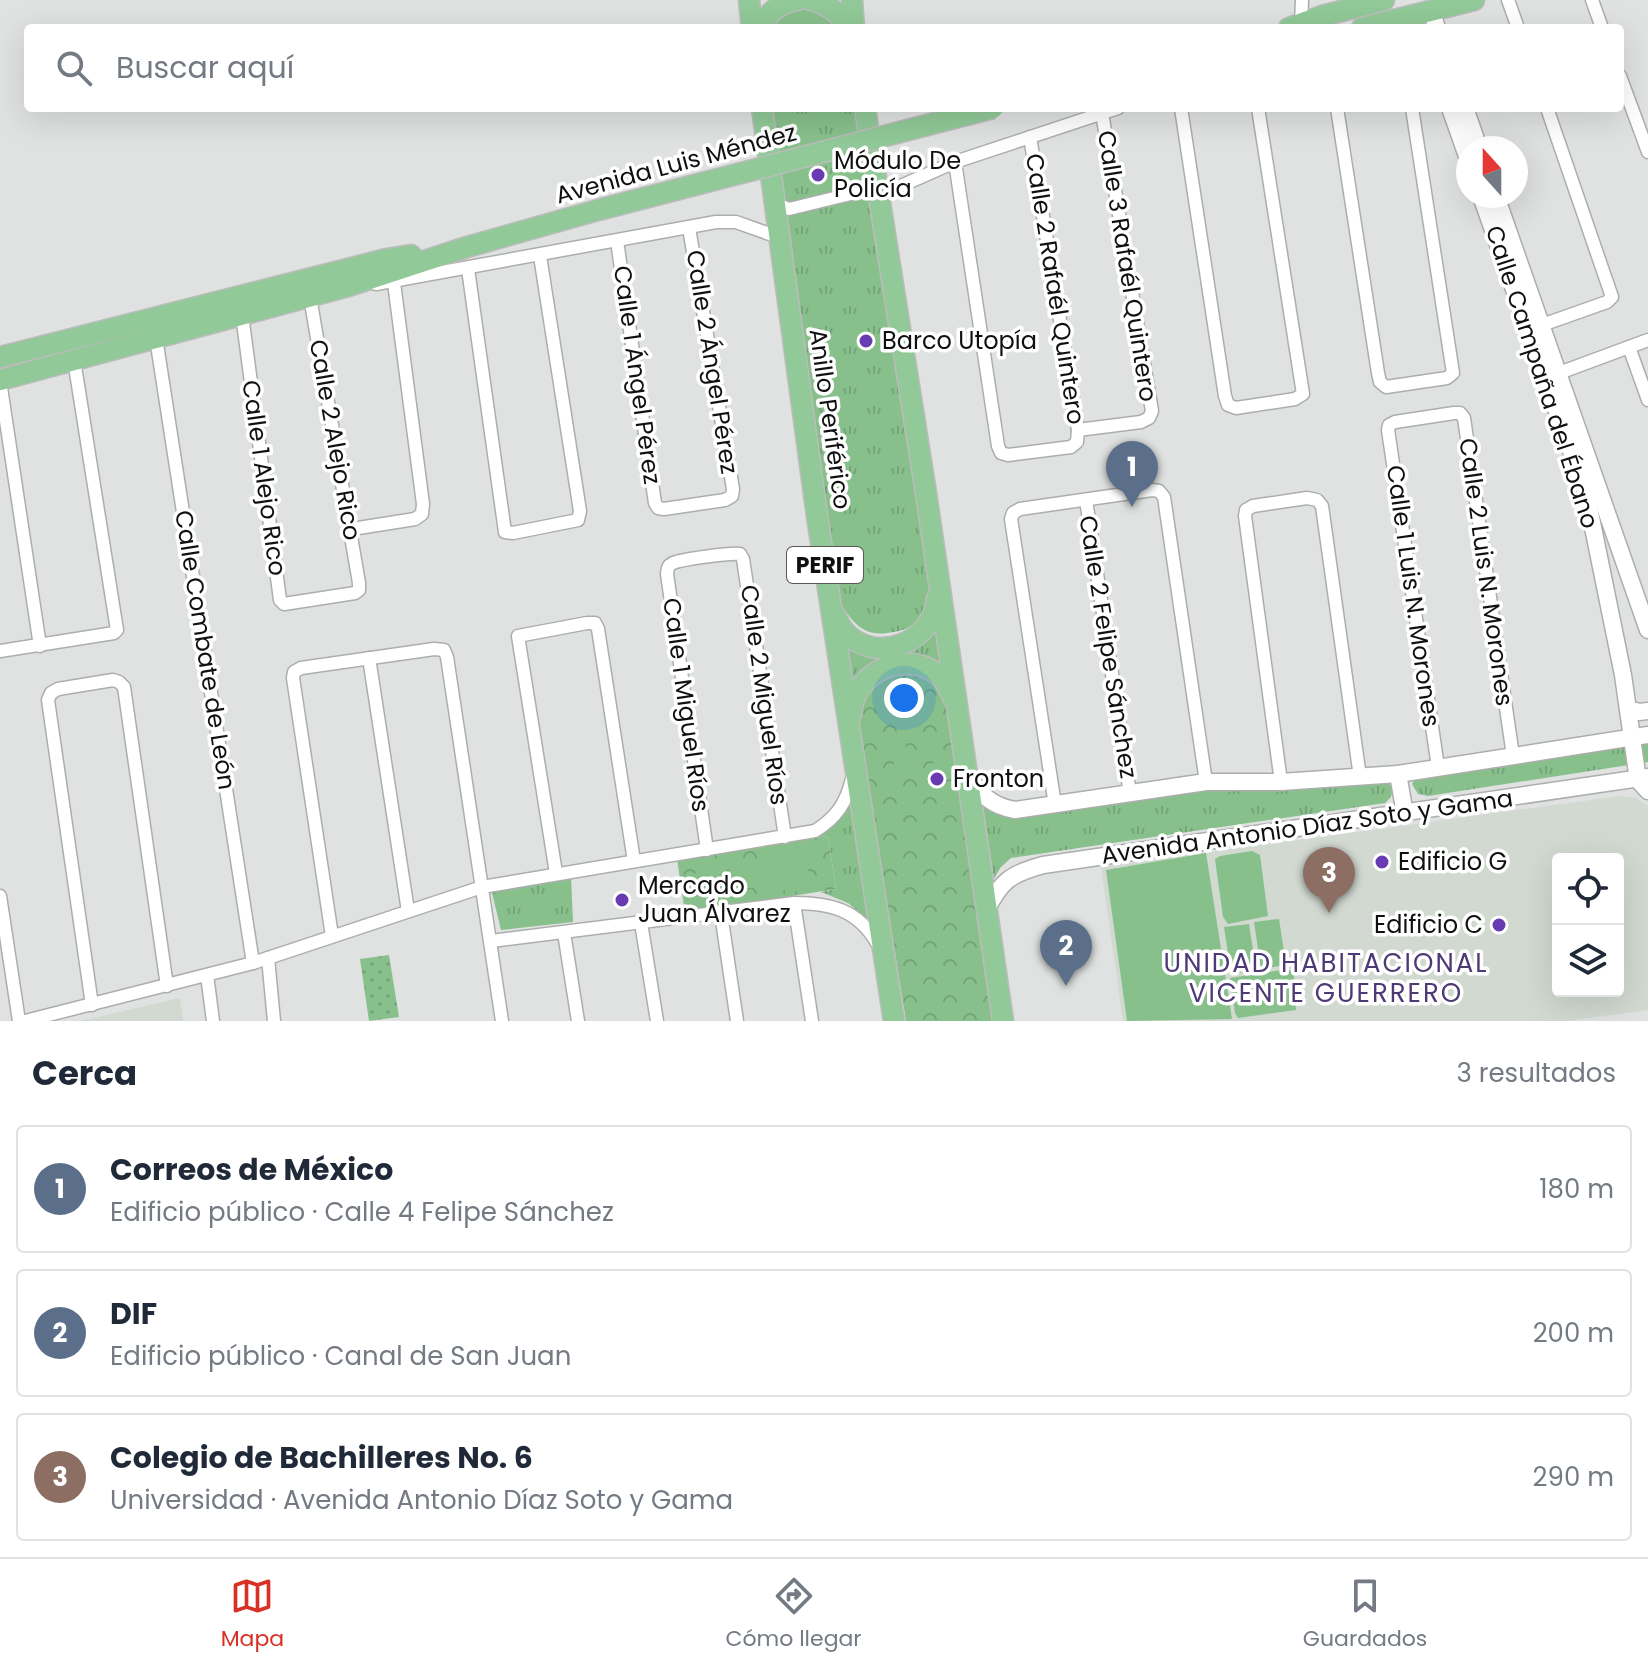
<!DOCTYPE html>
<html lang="es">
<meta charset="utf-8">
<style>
body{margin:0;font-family:Poppins,sans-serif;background:#f6f6f7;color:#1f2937}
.controls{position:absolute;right:24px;bottom:24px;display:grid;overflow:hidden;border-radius:8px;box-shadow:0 8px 32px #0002}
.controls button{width:72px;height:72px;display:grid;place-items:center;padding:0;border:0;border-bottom:2px solid #e0e1e3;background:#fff;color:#1f2937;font:40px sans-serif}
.compass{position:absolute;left:1456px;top:136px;width:72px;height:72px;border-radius:50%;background:#fff;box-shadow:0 8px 32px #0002;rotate:339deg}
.you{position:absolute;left:904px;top:698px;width:28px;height:28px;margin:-20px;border:6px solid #fff;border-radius:50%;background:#1a73e8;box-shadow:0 0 0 12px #1a73e833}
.badge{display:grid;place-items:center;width:52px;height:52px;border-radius:50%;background:#d93025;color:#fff;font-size:26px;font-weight:700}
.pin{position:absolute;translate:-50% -66px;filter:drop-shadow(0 2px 4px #0008)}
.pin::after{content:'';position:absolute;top:42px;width:28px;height:24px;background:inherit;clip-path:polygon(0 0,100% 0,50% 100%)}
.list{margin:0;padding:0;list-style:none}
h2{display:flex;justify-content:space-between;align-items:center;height:104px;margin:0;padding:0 32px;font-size:34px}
h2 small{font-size:26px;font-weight:400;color:#747a83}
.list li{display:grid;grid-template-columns:52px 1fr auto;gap:24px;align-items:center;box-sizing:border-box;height:128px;margin:0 16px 16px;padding:0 16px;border:2px solid #e0e1e3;border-radius:8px}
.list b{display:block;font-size:30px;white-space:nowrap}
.list p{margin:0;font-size:26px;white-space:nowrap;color:#747a83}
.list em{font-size:26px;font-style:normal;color:#747a83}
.icon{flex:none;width:44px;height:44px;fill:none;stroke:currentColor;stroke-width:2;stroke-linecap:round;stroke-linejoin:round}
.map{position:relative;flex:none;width:1648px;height:1021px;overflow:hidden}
.search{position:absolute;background:#fff;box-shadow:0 8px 32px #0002;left:24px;right:24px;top:24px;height:88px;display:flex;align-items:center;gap:20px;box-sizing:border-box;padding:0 28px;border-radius:8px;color:#747a83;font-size:30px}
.sheet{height:536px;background:#fff}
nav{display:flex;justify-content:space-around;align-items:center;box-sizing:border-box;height:112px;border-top:2px solid #e0e1e3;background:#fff;font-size:22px;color:#747a83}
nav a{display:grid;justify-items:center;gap:4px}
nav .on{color:#d93025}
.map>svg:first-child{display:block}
</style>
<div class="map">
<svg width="1648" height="1021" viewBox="0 0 1648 1021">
<defs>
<pattern id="grass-tufts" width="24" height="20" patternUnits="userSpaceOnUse" patternTransform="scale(2)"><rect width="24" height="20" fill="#88c08c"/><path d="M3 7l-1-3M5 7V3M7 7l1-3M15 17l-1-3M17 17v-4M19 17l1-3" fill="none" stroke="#74a478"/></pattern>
<pattern id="park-crowns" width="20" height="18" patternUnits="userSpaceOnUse" patternTransform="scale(2)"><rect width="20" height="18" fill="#88c08c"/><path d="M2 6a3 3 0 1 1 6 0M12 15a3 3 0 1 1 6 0" fill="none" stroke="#74a478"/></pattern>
<pattern id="garden-dots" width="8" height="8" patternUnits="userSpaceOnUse" patternTransform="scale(2)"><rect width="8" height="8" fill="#88c08c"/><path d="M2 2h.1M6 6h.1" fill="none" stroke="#74a478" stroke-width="1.8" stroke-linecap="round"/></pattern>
</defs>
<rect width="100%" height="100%" fill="#dfe2e0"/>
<g fill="#d1d9d1" fill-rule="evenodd">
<path d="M 1620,796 L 1636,798 L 1648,806 L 1648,1010 L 1568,1021 L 1123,1021 L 1101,867 ZM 1558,859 L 1618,859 L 1618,991 L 1558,991 Z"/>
<polygon points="180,998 183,1021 81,1021"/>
</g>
<g fill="url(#grass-tufts)">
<polygon points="811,5 841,28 768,28 786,9"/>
<path d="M 772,108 L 854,108 L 933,582 C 930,607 922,628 894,632 C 883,634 873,635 863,629 C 852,623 845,610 838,600 Z"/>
<polygon points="936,626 942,664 929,660 849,686 846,643 852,647"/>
<polygon points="1648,737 1648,762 1428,796 1418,794 1412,784 1416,776"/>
<polygon points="1388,782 1393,789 1391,797 1385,803 1011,858 1000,868 994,879 983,806 1005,813 1201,784"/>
<polygon points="853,800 871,922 848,903 821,892 836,889 828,836 815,838 835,822"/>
<polygon points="571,876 573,922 501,930 491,889"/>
</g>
<g fill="url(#park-crowns)">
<polygon points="906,666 946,689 997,1021 906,1021 857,716 861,689"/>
<polygon points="828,836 836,889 685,913 677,859"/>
</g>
<polygon fill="url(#garden-dots)" points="389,955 399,1017 369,1021 360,959"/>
<g fill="#88c08c">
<polygon points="905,743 910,775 896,777 891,745"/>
<polygon points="941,762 946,794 933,796 927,764"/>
<polygon points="805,846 811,889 785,893 779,850"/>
<polygon points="1252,851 1260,855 1268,916 1228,924 1223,917 1215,859 1220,856"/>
<polygon points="1206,853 1232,1019 1127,1021 1106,870"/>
<polygon points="775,861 778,883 733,891 729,868"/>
<polygon points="726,868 730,891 684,898 681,876"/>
<polygon points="1279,919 1286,965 1261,969 1254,922"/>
<polygon points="1249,924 1256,970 1231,974 1224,927"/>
<polygon points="1288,969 1294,975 1296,1010 1238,1018 1235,1013 1230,978"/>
</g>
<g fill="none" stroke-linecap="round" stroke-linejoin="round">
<g stroke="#acaeac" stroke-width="15">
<g id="minor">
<polyline points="1508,0 1518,28"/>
<polyline points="1592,0 1602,28"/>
<polyline points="1301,24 1302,0"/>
<polyline points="1620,76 1648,152"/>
<polyline points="1181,108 1225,396 1228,405 1236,408 1295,399 1303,394 1258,108"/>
<polyline points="1337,108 1378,373 1380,382 1386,387 1447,378 1453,373 1412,108"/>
<polyline points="955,162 998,446 1001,453 1008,455 1071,447 1077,442 1078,430 1030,137"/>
<polyline points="878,196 955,162 1118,108"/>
<polyline points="774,203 789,209 859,192 875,175"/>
<polyline points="617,241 655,503 658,508 664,509 725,500 732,496 733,489 689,228"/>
<polyline points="468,269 505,532 513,533 578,520 580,511 540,256"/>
<polyline points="376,284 716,222 736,222 778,237"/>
<polyline points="242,315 280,600 284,604 355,593 359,590 359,583 310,297"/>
<polyline points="1542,325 1607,302 1612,297 1547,108"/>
<polyline points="156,338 253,963"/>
<polyline points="1629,347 1648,400"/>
<polyline points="1559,373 1648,340"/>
<polyline points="0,381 40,646"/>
<polyline points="1078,430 1141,422 1149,418 1152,411 1102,113"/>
<polyline points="1086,500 1130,794"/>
<polyline points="352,529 415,519 422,514 423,504 394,283"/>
<polyline points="0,651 114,633 117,630 74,360"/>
<polyline points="369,658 408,911"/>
<polyline points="1438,767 1388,430 1389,425 1395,422 1454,413 1460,413 1464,418 1513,756"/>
<polyline points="1281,782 1245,516 1246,510 1253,506 1307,498 1317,500 1322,506 1360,777"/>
<polyline points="1055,805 1011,519 1013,513 1020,509 1152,490 1159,491 1164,497 1206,782"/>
<path d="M 707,850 L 667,574 C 668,569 667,566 673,563 C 683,559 729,553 740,554 L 743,559 L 785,837"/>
<polyline points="556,873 518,636 587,623 595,623 598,629 634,861"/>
<polyline points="0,896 19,1021"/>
<polyline points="794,903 812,1021"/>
<polyline points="721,914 737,1021"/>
<polyline points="641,923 657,1021"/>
<polyline points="564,933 578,1021"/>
<polyline points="332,936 293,678 294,672 301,668 434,649 444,650 447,657 502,1021"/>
<path d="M 491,941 L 794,903 C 831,903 858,910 877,943"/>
<polyline points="268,958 274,1021"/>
<polyline points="207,975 213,1021"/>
<polyline points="92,1005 48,700 51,693 58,689 113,680 119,682 124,687 167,986"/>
<path d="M 25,1021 L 253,963 L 482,887 L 815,831 C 837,817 846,803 852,779"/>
</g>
</g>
<g stroke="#acaeac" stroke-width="19">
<g id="tertiary">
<polyline points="1431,10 1437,28"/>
<polyline points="1450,108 1468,159"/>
<polyline points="1465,108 1479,148"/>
<polyline points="1481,196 1586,493 1623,675 1638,780 1648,791"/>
<polyline points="1496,196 1648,630"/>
<polyline points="1628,709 1639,712 1648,711"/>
<polyline points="1398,774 1405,814"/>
<path d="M 969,777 C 982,796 992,806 1015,810 L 1206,782 L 1281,782 L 1398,774 L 1648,735"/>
<path d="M 986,911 C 1001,881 1010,874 1043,865 L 1648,777"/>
</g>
</g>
<g stroke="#bcbcbc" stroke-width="23">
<g id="primary">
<polyline points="749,0 752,28"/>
<path d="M 811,0 C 829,4 839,14 851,28"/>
<polyline points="852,0 854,28"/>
<path d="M 761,28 C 767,12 781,3 797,0"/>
<polyline points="1289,28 1322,16 1384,0"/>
<polyline points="1362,28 1474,0"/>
<polyline points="762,108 817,516 894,1021"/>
<polyline points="865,108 926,493 1003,1021"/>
<polyline points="0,357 387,259 411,255"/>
<polyline points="0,380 345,287 467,247 598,210"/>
<path d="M 834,614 C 837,619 840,626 844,631 C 875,666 933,643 937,599"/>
<path d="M 851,714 C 854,669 912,646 944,680 C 948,685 950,692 953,697"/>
</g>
</g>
<use href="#minor" stroke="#fff" stroke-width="12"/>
<use href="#tertiary" stroke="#fff" stroke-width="16"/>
<use href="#primary" stroke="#91c998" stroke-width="20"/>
<g stroke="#bcbcbc" stroke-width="23" stroke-linecap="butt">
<polyline id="primary-bridge" points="598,210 993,108"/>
</g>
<use href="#primary-bridge" stroke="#91c998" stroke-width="20"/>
</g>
<g fill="#693bb2" stroke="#fff" stroke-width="3">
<circle cx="818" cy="175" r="8"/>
<circle cx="866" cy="341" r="8"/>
<circle cx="937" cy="779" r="8"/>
<circle cx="1382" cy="862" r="8"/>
<circle cx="622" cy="900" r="8"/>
<circle cx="1499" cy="925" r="8"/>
</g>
<g text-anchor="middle" stroke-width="7" stroke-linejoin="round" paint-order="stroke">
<rect fill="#fff" stroke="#575857" stroke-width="2" x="787" y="547" width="76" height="36" rx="6"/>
<g font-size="22" font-weight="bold" fill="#0f100f">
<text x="825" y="573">PERIF</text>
</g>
<g font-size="24" fill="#0f100f" stroke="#fff" text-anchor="start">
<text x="834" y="169">Módulo De<tspan x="834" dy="28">Policía</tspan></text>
<text x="882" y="349">Barco Utopía</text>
<text x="953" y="787">Fronton</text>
<text x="1398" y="870">Edificio G</text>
<text x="638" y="894">Mercado<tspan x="638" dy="28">Juan Álvarez</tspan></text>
<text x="1483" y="933" text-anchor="end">Edificio C</text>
</g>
<g font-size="24" fill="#0f100f" stroke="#fff">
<text transform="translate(676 164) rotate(-15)" y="8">Avenida Luis Méndez</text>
<text transform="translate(1127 266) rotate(81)" y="8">Calle 3 Rafaél Quintero</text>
<text transform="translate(1055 289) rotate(81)" y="8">Calle 2 Rafaél Quintero</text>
<text transform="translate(712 362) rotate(81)" y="8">Calle 2 Ángel Pérez</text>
<text transform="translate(637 375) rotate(82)" y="8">Calle 1 Ángel Pérez</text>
<text transform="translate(1542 377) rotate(72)" y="8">Calle Campaña del Ébano</text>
<text transform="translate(830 419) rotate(82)" y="8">Anillo Periférico</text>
<text transform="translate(335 440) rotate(80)" y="8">Calle 2 Alejo Rico</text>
<text transform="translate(264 478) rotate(82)" y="8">Calle 1 Alejo Rico</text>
<text transform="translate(1486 572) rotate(82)" y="8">Calle 2 Luis N. Morones</text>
<text transform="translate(1413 596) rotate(82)" y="8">Calle 1 Luis N. Morones</text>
<text transform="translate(1108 647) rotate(81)" y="8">Calle 2 Felipe Sánchez</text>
<text transform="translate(205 650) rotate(81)" y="8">Calle Combate de León</text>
<text transform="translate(764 695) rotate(82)" y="8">Calle 2 Miguel Ríos</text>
<text transform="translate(686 705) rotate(82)" y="8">Calle 1 Miguel Ríos</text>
<text transform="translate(1307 827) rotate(-8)" y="8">Avenida Antonio Díaz Soto y Gama</text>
</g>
<g font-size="26" letter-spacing="2" fill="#4d3976" stroke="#fff">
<text x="1326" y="972">UNIDAD HABITACIONAL<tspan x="1326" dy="30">VICENTE GUERRERO</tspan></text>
</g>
</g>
</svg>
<div class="controls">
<button><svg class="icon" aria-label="locate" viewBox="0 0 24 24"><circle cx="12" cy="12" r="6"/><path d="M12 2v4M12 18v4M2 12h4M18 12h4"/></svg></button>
<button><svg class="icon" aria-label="layers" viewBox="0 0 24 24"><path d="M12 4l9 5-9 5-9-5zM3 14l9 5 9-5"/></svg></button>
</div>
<svg class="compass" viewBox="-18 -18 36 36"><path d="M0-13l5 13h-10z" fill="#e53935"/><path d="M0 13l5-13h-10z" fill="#747a83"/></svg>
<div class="you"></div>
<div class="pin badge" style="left:1132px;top:507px;background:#5c6f8a">1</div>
<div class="pin badge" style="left:1066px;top:986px;background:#5c6f8a">2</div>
<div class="pin badge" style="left:1329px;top:913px;background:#8d6e63">3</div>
<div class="search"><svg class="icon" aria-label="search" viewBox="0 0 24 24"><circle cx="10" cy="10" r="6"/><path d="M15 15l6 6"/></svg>Buscar aquí</div>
</div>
<section class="sheet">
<h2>Cerca<small>3 resultados</small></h2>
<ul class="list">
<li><span class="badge" style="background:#5c6f8a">1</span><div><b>Correos de México</b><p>Edificio público · Calle 4 Felipe Sánchez</p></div><em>180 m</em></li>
<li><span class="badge" style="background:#5c6f8a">2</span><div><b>DIF</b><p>Edificio público · Canal de San Juan</p></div><em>200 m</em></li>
<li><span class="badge" style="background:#8d6e63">3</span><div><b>Colegio de Bachilleres No. 6</b><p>Universidad · Avenida Antonio Díaz Soto y Gama</p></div><em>290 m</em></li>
</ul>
</section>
<nav>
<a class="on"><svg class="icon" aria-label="map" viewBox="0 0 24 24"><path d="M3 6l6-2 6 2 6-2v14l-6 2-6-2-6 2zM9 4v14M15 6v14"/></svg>Mapa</a>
<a><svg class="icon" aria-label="directions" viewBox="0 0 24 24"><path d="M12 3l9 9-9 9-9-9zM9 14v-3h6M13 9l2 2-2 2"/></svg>Cómo llegar</a>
<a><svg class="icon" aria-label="saved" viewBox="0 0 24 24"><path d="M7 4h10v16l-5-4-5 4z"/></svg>Guardados</a>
</nav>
